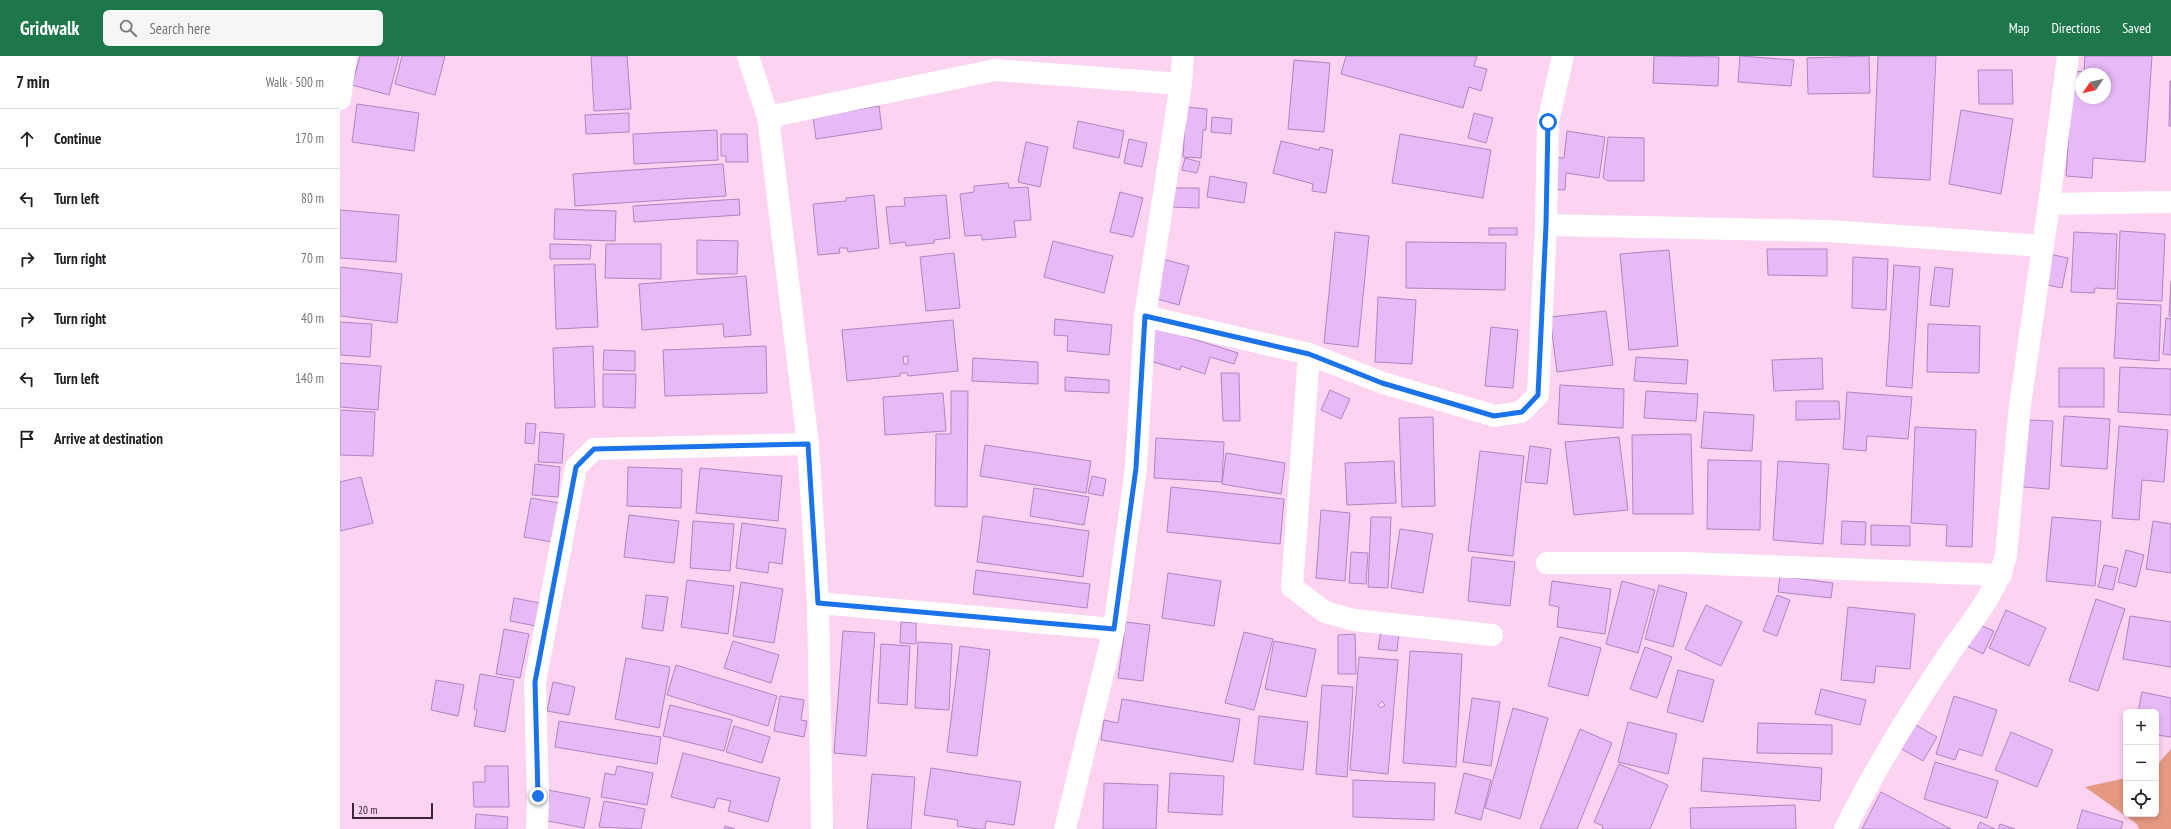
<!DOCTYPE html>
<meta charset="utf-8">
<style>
body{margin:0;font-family:"PT Sans Narrow",sans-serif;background:#f6f6f6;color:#202124}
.controls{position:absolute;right:12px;bottom:12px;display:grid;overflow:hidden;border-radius:6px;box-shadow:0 2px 6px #0003}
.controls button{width:36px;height:36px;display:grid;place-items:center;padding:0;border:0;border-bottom:1px solid #e0e0e0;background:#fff;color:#202124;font:20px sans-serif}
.compass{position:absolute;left:1735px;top:12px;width:36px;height:36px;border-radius:50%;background:#fff;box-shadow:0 2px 6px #0003;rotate:236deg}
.scale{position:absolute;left:12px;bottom:10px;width:81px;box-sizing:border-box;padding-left:4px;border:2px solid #3c2335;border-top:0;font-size:11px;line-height:14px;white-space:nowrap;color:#3c2335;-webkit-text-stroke:3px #fcd3f0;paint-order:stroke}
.stop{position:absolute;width:12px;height:12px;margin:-9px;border:3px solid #1a73e8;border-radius:50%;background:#fff}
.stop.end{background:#1a73e8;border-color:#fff;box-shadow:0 1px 4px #0008}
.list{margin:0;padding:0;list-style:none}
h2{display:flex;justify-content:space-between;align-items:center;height:52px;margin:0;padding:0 16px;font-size:17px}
h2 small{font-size:13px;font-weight:400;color:#757577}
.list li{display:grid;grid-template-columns:26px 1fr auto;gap:12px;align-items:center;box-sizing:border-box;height:60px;padding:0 16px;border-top:1px solid #e0e0e0}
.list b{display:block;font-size:15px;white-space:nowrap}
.list em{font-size:13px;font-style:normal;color:#757577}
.icon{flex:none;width:22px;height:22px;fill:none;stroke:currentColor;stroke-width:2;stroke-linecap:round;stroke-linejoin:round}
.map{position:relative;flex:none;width:1831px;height:773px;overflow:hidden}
header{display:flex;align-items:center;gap:24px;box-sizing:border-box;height:56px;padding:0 20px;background:#1e774b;color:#fff}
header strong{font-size:19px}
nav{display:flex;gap:22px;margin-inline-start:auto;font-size:14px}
.search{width:280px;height:36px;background:#f6f6f6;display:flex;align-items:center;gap:10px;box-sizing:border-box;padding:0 14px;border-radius:6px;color:#757577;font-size:15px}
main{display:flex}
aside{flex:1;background:#fff}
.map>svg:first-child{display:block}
</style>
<header>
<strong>Gridwalk</strong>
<div class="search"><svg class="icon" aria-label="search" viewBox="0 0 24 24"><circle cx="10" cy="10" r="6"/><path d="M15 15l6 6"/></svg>Search here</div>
<nav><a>Map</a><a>Directions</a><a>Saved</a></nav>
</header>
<main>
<aside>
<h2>7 min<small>Walk · 500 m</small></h2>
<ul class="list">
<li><svg class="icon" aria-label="ahead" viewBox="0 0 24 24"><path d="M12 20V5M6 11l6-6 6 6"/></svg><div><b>Continue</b></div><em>170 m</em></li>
<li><svg class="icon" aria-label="left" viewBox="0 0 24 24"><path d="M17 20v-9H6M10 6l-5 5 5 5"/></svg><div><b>Turn left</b></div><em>80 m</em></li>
<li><svg class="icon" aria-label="right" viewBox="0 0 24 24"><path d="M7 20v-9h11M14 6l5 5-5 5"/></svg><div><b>Turn right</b></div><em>70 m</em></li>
<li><svg class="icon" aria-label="right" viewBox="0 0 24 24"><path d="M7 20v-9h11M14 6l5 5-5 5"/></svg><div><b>Turn right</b></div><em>40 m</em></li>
<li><svg class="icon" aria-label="left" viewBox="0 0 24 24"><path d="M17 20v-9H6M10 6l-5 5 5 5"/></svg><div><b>Turn left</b></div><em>140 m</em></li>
<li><svg class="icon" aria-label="arrive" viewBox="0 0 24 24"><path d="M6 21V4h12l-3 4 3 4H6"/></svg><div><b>Arrive at destination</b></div></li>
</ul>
</aside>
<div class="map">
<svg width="1831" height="773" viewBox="0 0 1831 773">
<rect width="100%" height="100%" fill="#fcd3f0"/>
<polygon fill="#e69982" points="1831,693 1831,773 1799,773 1797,768 1745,731 1786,722 1786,758 1816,758 1816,710"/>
<g fill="#e7baf7" stroke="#b085c0" fill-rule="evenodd">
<polygon points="20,0 59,0 49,39 12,29"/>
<polygon points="62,0 105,0 95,39 55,28"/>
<polygon points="251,0 287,0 291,53 254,55"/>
<polygon points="1006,0 1137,0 1134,10 1147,13 1141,35 1129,31 1123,52 1001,18"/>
<polygon points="1314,0 1379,1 1378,30 1313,27"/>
<polygon points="1400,0 1454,4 1451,30 1398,26"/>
<polygon points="1529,0 1530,37 1468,38 1467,2"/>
<polygon points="1538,0 1596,0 1590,124 1533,121"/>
<path d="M 1745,0 L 1812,0 L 1805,106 L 1753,102 L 1752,122 L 1726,120 L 1733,15 L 1744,16 ZM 1741,18 L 1765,18 L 1765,42 L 1741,42 Z"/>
<polygon points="954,4 990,7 984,76 948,73"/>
<polygon points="1638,14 1672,14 1673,48 1639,48"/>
<polygon points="1830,25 1831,25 1831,70 1829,70"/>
<polygon points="17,48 79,57 74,95 12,86"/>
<polygon points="539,50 542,73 476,83 473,61"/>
<polygon points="846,51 867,53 866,74 863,74 861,102 843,101"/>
<polygon points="1621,54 1673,63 1661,138 1609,128"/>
<polygon points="289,57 289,76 246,78 245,59"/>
<polygon points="1134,57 1153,62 1146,87 1128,82"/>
<polygon points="872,61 892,63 891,78 871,76"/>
<polygon points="738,65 784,75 779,102 733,92"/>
<polygon points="377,74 378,104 294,108 293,78"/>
<polygon points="1227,75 1265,81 1259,122 1226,117 1225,134 1208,133 1210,101 1224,102"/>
<polygon points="381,78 407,78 408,106 386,106 386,100 381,100"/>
<polygon points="1060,78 1151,94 1143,142 1052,127"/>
<polygon points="1268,81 1304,82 1304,125 1268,125 1263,122"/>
<polygon points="789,83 807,87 802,111 784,107"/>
<polygon points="941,85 979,94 980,91 993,94 986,137 972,135 973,128 933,117"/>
<polygon points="686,86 708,91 700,131 678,126"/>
<polygon points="845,102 860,106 857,117 842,114"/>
<polygon points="383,108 386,140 235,150 233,118"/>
<polygon points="870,120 907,127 904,147 867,141"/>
<polygon points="668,127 669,132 688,131 691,164 674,165 676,181 642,184 642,179 625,180 620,138 634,136 634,130"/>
<polygon points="833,132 859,132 859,152 832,151"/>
<polygon points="780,136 803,142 793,181 770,176"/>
<polygon points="534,139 539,192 508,196 507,192 499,192 500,197 478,199 473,148 506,145 506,142"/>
<polygon points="606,139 610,182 594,184 594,187 566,190 565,186 550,188 546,151 565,150 564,142"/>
<polygon points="399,143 400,159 294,166 293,150"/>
<polygon points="215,153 276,155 275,185 214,183"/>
<polygon points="0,154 59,159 56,206 0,202"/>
<rect x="1149" y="172" width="28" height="7"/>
<polygon points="1780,175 1825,178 1822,245 1777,243"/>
<polygon points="995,176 1029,180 1018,291 984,287"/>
<polygon points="1734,176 1777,178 1775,233 1755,232 1754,237 1731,236"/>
<polygon points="357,184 398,185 397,218 357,218"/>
<polygon points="713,185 773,200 764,237 704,221"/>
<polygon points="1066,186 1166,187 1165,234 1066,232"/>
<polygon points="210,188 251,189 250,203 210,203"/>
<polygon points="266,188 321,188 321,223 265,222"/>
<polygon points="1427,193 1487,193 1487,220 1428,219"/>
<polygon points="1329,194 1338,290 1289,294 1280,198"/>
<polygon points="614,197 620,252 586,255 580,201"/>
<polygon points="1709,198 1728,202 1722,232 1703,228"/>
<polygon points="1513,201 1548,203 1546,254 1512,252"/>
<polygon points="822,203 849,210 839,249 813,242"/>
<polygon points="255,208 258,271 216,273 214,209"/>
<polygon points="1554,209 1580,211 1572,332 1546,330"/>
<polygon points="0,211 62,218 57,267 0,260"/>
<polygon points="1595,211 1613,213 1609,251 1590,249"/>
<polygon points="406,220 411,279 384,281 383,268 302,274 299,228"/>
<polygon points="1831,225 1831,261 1829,260"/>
<polygon points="1038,241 1076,244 1072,308 1035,306"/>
<polygon points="1777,247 1821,249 1819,305 1774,302"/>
<polygon points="1266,255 1273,309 1217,316 1210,261"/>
<polygon points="1826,262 1831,263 1831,299 1823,298"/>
<polygon points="715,263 772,269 769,299 727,295 728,280 714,279"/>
<path d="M 613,264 L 618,315 L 568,320 L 567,317 L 560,317 L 560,320 L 507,325 L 502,274 ZM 568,300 L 568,308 L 564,308 L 563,301 Z"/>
<polygon points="0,266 32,268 30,301 0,299"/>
<polygon points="1588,268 1640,270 1639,317 1587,316"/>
<polygon points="812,270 898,297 894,308 870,301 865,318 841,310 840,314 807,304"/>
<polygon points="1151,271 1178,274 1173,332 1145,330"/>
<polygon points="253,290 255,351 215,352 213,292"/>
<polygon points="426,290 427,337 325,340 323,294"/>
<polygon points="264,294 295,295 295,315 263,314"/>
<polygon points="1296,301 1348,304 1346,328 1294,325"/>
<polygon points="633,302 698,306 698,328 632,325"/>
<polygon points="1482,302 1483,333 1434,335 1432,304"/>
<polygon points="0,307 41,310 38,354 0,351"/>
<polygon points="1780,311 1831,313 1831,359 1778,356"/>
<rect x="1719" y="312" width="45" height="39"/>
<polygon points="881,317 899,317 900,365 883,365"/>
<polygon points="263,318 296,318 295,352 263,351"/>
<polygon points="725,321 769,324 769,337 725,335"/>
<polygon points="1220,329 1284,333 1283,372 1218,368"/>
<polygon points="990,334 1010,343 1001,363 981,354"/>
<polygon points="611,335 628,335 627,451 595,450 596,378 611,378"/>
<polygon points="1306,335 1358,338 1356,365 1304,362"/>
<polygon points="1507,336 1572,341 1568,383 1527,380 1526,395 1503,393"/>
<polygon points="603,337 606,375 545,379 543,341"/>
<polygon points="1456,345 1499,345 1500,363 1456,364"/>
<polygon points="0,354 35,356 33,400 0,399"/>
<polygon points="1364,356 1414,359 1412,395 1361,392"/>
<polygon points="1724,360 1770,363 1767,413 1721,410"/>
<polygon points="1093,361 1095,450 1062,451 1059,362"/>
<polygon points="1687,364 1713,365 1709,433 1683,431"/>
<polygon points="186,367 196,368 194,388 185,387"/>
<polygon points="1779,370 1828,374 1824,426 1802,424 1799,464 1772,462"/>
<polygon points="1575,371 1636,374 1632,491 1606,490 1607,469 1571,467"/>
<polygon points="200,376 224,378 222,407 198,406"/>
<polygon points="1351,378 1353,458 1293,458 1292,379"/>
<polygon points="1279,381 1288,454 1234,459 1225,386"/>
<polygon points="816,382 884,386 882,426 814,422"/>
<polygon points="645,389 751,405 746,437 640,420"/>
<polygon points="1190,390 1211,393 1207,428 1185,426"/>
<polygon points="1140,395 1184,400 1173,500 1128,495"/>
<polygon points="886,397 945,407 941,438 882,428"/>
<polygon points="1368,404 1421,405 1420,474 1367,473"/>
<polygon points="1054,405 1056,447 1007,449 1005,407"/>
<polygon points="1438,405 1489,408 1483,488 1433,484"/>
<polygon points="195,408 220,411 218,441 192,439"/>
<polygon points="288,411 342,413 341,452 287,450"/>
<polygon points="360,412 442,420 438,465 356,457"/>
<polygon points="752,420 766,423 763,440 748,437"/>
<polygon points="21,421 33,467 0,475 0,426"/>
<polygon points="831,431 944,443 940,488 827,476"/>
<polygon points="694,432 749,441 744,469 690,460"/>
<polygon points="191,442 219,447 212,486 184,481"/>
<polygon points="981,454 1010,457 1005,525 976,522"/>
<polygon points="289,459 339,465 334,507 284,501"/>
<polygon points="643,460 749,475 743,521 637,506"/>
<polygon points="1031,461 1051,461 1048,532 1028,531"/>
<polygon points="1712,461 1761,465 1755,530 1706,525"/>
<polygon points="353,465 394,468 390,515 350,512"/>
<polygon points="1502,465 1526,466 1525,489 1501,488"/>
<polygon points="1813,465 1831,468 1831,517 1806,513"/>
<polygon points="402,467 446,473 442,508 429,506 428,517 396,512"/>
<polygon points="1531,469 1570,470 1570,490 1531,489"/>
<polygon points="1060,473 1093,478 1083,537 1051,532"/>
<polygon points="1786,494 1804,499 1796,531 1778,526"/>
<polygon points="1011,496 1028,497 1026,528 1009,527"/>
<polygon points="1132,501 1175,506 1170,550 1128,545"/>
<polygon points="1764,509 1778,512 1773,534 1758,531"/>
<polygon points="636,514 750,528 747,552 633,538"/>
<polygon points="828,517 881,525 874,570 822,562"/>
<polygon points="1440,520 1493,527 1491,542 1438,536"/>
<polygon points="347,524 394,530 388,578 341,571"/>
<polygon points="1212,525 1271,533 1265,578 1217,571 1219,551 1209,549"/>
<polygon points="1282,525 1315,534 1298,597 1266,588"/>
<polygon points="401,526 443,533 434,587 393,580"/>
<polygon points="1319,529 1347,537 1333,591 1305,583"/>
<polygon points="306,539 328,541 323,575 302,572"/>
<polygon points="1437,539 1450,544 1437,580 1423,575"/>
<polygon points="174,542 200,547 196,570 170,565"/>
<polygon points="1756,543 1785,553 1758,635 1729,625"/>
<polygon points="1366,549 1402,566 1381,610 1345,593"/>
<polygon points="1508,551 1575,558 1570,613 1536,610 1534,627 1501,624"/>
<polygon points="1666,554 1706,572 1689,610 1649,592"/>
<polygon points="1790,560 1831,566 1831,611 1783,603"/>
<polygon points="561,566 576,567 576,588 560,587"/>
<polygon points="786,566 810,569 803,625 778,622"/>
<polygon points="1635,567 1654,575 1643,598 1625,589"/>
<polygon points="164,573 189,578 180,622 156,618"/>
<polygon points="503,575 535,577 526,700 494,697"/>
<polygon points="1041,575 1059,577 1057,595 1038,593"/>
<polygon points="904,576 933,583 914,654 885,647"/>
<polygon points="1015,578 1016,618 998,618 998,579"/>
<polygon points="1220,581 1261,592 1248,640 1208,630"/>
<polygon points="393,585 439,599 431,627 384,612"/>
<polygon points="934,585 976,593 966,641 925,633"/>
<polygon points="578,586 612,588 609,654 575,652"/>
<polygon points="541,588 570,590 567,649 538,647"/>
<polygon points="620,590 650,594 637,700 607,696"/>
<polygon points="1305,591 1332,601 1317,642 1290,633"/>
<polygon points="1070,595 1122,598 1116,711 1063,707"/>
<path d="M 1019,601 L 1058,604 L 1048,718 L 1010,714 ZM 1042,645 L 1045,649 L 1041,652 L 1038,649 Z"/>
<polygon points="286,602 330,611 319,672 275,663"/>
<polygon points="336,609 437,640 428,670 327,639"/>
<polygon points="1338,614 1374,624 1363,666 1327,656"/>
<polygon points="140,618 174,624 165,676 134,670 137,654 134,653"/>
<polygon points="96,624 124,629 118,660 91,654"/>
<polygon points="213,626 235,631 229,659 207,655"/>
<polygon points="982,629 1013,631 1007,721 976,718"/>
<polygon points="1481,633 1526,644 1520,669 1475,658"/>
<polygon points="1802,636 1831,642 1831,681 1816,679 1816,656 1798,656"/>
<polygon points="440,640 464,644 461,664 467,665 464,681 434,675"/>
<polygon points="1614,640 1657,654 1642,700 1619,693 1615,704 1596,698"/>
<polygon points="1132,642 1160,646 1151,710 1123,706"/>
<polygon points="782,643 900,663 893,706 761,684 764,664 778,667"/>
<polygon points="330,649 392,664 384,695 323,680"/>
<polygon points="1173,652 1208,662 1180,763 1145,752"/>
<polygon points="919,660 968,666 963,714 914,708"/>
<polygon points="219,665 321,681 317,708 215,691"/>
<polygon points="1288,666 1337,678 1328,718 1278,706"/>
<polygon points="1418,667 1492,669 1492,698 1417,697"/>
<polygon points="1574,668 1597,681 1583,705 1560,692"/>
<polygon points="394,670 430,681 422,707 386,696"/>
<polygon points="1240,673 1272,687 1237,773 1200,773"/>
<polygon points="1671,676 1713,694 1697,731 1655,714"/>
<polygon points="343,697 440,722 428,766 388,755 391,745 377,742 374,752 331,741"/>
<polygon points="1363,702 1482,712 1480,745 1361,735"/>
<polygon points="1595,706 1658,725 1647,762 1584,743"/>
<polygon points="1279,708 1328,729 1310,773 1262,773 1263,770 1254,766"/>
<polygon points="145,710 168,710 169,751 134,751 133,726 145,726"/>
<polygon points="277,710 313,717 307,749 261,741 265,717 275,719"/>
<polygon points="591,712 681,726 674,769 646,765 645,773 638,773 617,770 618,764 584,759"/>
<polygon points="830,717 884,720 882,759 828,756"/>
<polygon points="1124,717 1151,724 1141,764 1115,757"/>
<polygon points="532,718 575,721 571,773 527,773"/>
<polygon points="1013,724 1095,727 1094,764 1013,761"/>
<polygon points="764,727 818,729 816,773 763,773"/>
<polygon points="208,734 250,742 244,772 203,764"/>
<polygon points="1541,736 1611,773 1522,773"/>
<polygon points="264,745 305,753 301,773 259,771"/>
<polygon points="1455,749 1456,773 1351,773 1350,752"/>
<polygon points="1742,754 1783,766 1781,773 1737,773"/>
<polygon points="136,758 168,761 167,773 135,773"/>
<polygon points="1640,766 1655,773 1637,773"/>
<polygon points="1660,768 1675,773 1658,773"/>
<polygon points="385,770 395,773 384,773"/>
</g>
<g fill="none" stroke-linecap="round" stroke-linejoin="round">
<g stroke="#fff" stroke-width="22">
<polyline points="408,0 428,61 468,388 478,547 482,773"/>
<polyline points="0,43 6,0"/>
<polyline points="428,61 655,14 841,28"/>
<polyline points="1709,148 1831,146"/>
<polyline points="1206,169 1489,175 1703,190"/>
<polyline points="805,260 969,298 1043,327 1155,360 1181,356 1198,339 1206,169 1208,66 1223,0"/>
<polyline points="969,298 952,531 985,556 1014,564 1152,579"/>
<polyline points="1207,507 1345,507 1661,519"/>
<polyline points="478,547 774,573"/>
<polyline points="197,773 198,740 195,626 236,411 254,393 468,388"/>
<polyline points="725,773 774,573 796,412 805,260 841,28 843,0"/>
<path d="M 1505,773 C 1535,713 1570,656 1607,601 C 1630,567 1656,539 1666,499 L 1680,349 L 1709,148 L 1728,0"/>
</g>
</g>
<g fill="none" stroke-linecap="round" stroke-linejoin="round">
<polyline stroke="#1a73e8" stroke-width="5" points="198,740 195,626 236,411 254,393 468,388 478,547 774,573 796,412 805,260 969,298 1042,327 1154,360 1182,356 1198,339 1206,169 1208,66"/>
</g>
</svg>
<div class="controls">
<button>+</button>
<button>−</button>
<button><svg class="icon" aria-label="locate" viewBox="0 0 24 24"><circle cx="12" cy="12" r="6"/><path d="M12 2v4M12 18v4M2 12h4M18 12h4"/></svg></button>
</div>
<svg class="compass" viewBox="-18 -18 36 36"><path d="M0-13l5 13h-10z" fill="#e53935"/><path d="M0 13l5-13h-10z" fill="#757577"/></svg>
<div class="scale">20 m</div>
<div class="stop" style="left:1208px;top:66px"></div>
<div class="stop end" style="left:198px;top:740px"></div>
</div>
</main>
